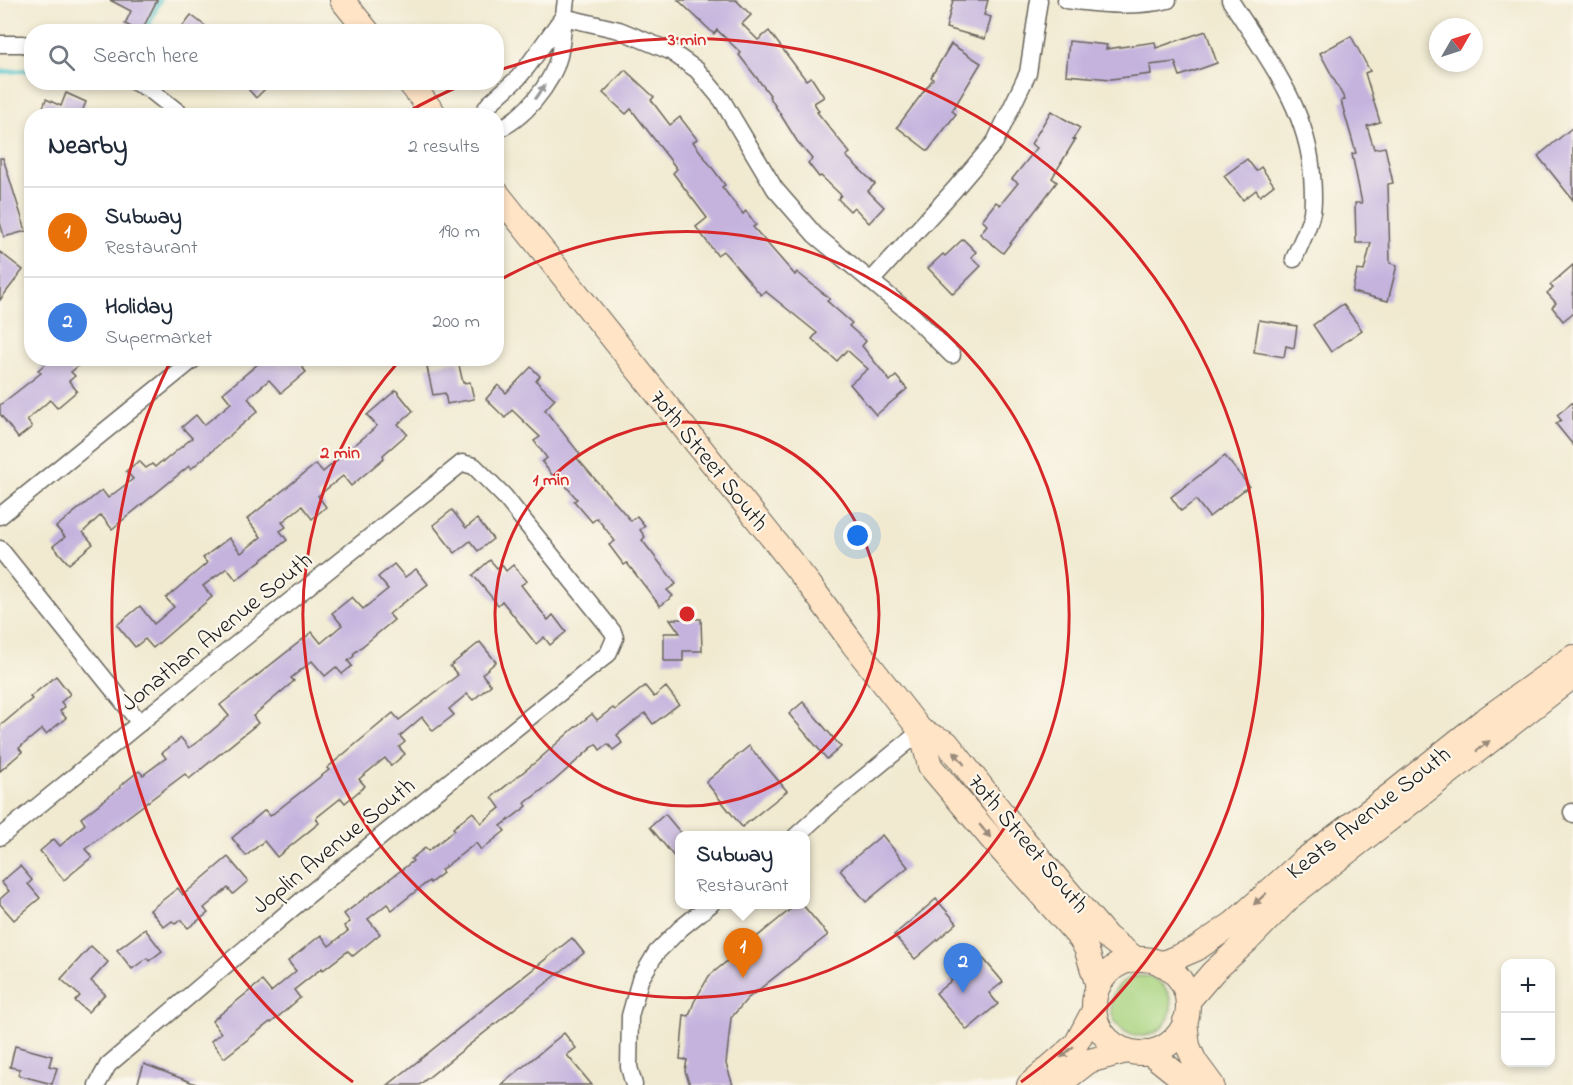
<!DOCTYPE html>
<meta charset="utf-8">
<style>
body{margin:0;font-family:"Indie Flower",sans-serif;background:#f2f2f3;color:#1f2937}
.controls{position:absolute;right:18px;bottom:18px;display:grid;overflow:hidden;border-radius:12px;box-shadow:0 3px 9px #0003}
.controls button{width:54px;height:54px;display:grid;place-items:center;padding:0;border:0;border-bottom:2px solid #e0e1e3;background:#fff;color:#1f2937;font:30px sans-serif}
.compass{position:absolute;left:1429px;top:18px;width:54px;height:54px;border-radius:50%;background:#fff;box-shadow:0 3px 9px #0003;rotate:51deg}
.you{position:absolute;left:858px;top:536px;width:21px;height:21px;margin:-15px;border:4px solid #fff;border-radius:50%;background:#1a73e8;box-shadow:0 0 0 9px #1a73e833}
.badge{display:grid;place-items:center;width:39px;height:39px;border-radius:50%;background:#b5179e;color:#fff;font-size:20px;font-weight:700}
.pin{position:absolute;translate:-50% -50px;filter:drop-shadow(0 2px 3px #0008)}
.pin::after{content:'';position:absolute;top:32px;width:21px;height:18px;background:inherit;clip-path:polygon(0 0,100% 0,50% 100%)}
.popup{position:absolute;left:675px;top:831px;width:135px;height:78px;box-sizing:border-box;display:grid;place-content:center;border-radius:12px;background:#fff;filter:drop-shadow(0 2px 4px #0005);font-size:20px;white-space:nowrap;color:#747a83}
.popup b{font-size:22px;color:#1f2937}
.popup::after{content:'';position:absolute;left:50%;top:100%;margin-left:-12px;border:12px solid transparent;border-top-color:#fff}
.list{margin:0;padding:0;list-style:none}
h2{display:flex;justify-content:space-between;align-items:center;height:78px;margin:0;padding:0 24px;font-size:26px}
h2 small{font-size:20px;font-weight:400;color:#747a83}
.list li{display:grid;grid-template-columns:39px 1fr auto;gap:18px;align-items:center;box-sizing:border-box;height:90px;padding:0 24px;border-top:2px solid #e0e1e3}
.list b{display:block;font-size:22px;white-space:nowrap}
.list p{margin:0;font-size:20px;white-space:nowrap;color:#747a83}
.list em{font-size:20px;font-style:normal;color:#747a83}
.icon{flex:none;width:33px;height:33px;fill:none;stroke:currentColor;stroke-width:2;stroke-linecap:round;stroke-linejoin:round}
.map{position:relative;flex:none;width:1573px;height:1085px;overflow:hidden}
.search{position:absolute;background:#fff;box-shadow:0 3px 9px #0003;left:24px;top:24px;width:480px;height:66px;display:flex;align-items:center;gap:15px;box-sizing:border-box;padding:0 21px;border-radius:24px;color:#747a83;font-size:22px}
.panel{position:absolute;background:#fff;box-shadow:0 3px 9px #0003;left:24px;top:108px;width:480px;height:258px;border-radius:24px}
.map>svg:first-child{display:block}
</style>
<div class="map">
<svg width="1573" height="1085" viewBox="0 0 1573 1085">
<rect width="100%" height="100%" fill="#fbf7ec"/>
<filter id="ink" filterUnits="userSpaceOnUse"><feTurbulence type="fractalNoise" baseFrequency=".0167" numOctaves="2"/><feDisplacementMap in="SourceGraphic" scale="12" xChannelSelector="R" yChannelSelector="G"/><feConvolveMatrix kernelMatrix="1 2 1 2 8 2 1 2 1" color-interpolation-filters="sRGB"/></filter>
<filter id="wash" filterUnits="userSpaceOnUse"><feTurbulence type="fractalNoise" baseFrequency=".008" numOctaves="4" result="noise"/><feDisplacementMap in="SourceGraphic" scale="24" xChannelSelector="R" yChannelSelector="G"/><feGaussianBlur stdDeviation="1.35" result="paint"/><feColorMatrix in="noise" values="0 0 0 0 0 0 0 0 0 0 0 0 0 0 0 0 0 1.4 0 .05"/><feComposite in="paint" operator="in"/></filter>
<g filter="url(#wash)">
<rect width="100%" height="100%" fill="#f1ead1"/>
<circle fill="#a9d480" stroke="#62784e" stroke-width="1.5" cx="1141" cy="1006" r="30"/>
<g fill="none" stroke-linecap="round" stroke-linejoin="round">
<g stroke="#5ac7ce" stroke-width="4.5">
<polyline points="145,32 160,0"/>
<polyline points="0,72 32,70"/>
</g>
</g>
<g id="blocks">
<g fill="#c5b3de">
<polygon points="110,0 157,0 141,32 125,24 131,11"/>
<polygon points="678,0 736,0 751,15 742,24 758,40 769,31 806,80 811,77 824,97 814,103 819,111 817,112 850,153 846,156 875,184 868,191 884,207 869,223 854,207 850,211 838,199 841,195 821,176 819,177 808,163 812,159 797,141 769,96 770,95 739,55 741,53 717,30 714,34"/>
<polygon points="953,0 988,0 984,15 991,17 985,39 946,28"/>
<polygon points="191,15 213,32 178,32"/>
<polygon points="1206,31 1217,63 1180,76 1175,62 1150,65 1151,74 1111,79 1066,75 1069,41 1107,45 1106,49 1155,42 1156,48"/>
<polygon points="1351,36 1370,71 1365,73 1380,122 1367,126 1374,149 1385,147 1393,183 1388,184 1390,263 1397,265 1388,301 1352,292 1357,270 1364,271 1371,243 1356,243 1355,203 1362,203 1352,154 1356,153 1341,101 1345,100 1320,53"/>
<polygon points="951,44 981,63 952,111 956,114 928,151 897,127 933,79 931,77"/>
<polygon points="625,70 654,97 651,100 670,125 680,117 697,139 693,142 725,185 722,187 743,214 746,211 756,225 753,227 795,275 797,272 830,299 827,301 852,323 849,326 866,341 862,346 890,381 896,376 907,389 876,415 850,384 868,369 847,350 837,361 812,339 817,333 765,291 761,295 723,251 717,255 696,227 707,218 673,173 677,169 631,109 626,114 603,93"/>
<polygon points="242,82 272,82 256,98"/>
<polygon points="66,93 86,102 81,114 84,116 40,116 46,99 61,106"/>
<polygon points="1051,111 1080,128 1073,139 1075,140 1052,178 1057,182 1003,253 980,234 987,225 982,220 996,202 1000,205 1018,183 1012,179 1037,148 1031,144"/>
<polygon points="1573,127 1573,200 1538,156"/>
<polygon points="0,158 3,158 26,231 4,237 0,222"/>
<polygon points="1247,159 1256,171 1261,167 1274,185 1260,196 1256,190 1243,200 1224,176"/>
<polygon points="963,239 976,252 971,257 981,266 953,294 928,268 943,254 945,256"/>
<polygon points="0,252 23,270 0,300"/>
<polygon points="1573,265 1573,313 1563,321 1552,307 1556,303 1547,293 1553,288 1550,285"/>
<polygon points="1343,304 1362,330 1331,352 1313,325"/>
<polygon points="1259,320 1297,326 1294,348 1286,346 1284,357 1254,352"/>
<polygon points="53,358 88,358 71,372 75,376 69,381 77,391 57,408 50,400 27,420 32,427 18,438 0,414 0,405 41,373 38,370"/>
<polygon points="265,358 273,358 279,365 286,358 295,358 306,372 281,393 269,380 248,398 258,411 191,469 189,466 112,529 101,515 83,532 93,544 69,564 53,546 65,537 56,527 102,490 108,498 133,479 126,471 139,461 146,468 152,464 155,467 162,461 163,462 192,438 182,427 196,415 204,425 231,403 223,393"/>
<polygon points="458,361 463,383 470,382 474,399 447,404 445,393 433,395 427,367"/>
<polygon points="531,367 540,376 536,381 555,399 545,410 580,454 576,457 631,521 637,516 645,526 640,530 645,537 642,540 676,584 667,590 673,596 660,606 627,563 624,565 609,545 615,541 597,518 592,522 574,501 577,499 560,479 557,481 542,462 547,458 534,441 540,437 512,410 505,418 486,399 498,385 506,393"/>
<polygon points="396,390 413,411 398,424 407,434 383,455 384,458 351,486 343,476 318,496 326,507 312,519 302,506 282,522 286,527 280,531 287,540 236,580 227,568 203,586 212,597 153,648 145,639 135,647 117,625 140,606 154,624 174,607 166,598 207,563 203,558 229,538 241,553 261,537 247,519 316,464 323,472 377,426 367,415"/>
<polygon points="1573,402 1573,445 1556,424 1561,420 1557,415"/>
<polygon points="1225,456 1249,486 1209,517 1196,500 1181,511 1171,497"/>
<polygon points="452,510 466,528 477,519 493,539 478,551 470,541 455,553 433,525"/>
<polygon points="490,560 497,568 502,565 506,571 513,565 527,581 521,585 548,620 553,615 566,632 550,645 544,637 536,644 502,601 498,605 473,575"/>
<polygon points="394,564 405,577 416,569 428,584 389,614 394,620 353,654 354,656 348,661 352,666 342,674 336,667 325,676 312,661 291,678 294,681 253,716 258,723 189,779 185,774 85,849 92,857 64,880 40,851 54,839 60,846 85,824 81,818 121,787 120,786 139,771 143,775 166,758 162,753 181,738 189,748 208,734 229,716 220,705 312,632 321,643 342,625 332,613 352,597 363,609 388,589 378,577"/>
<polygon points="670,619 701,619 702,651 683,651 683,661 664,661 664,633 680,633"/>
<polygon points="480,642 496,662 482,674 491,685 473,700 467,694 449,709 454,715 433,731 422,717 400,736 405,742 399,747 405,754 391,766 385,758 359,779 365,786 345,803 341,798 316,818 319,823 277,857 264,841 246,856 232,838 265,810 270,816 329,770 327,768 393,713 399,720 458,675 450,666"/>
<polygon points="56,676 70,694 61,702 65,707 60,711 66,718 46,734 42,729 19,748 22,752 0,771 0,726 32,699 30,697"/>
<polygon points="645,686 654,697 666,687 679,704 653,724 645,713 617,735 622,743 613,750 608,744 600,750 596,744 554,781 525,803 527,806 501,826 505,831 481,850 476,843 441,870 443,873 430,883 429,881 392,910 387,904 368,919 380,934 353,956 348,951 323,970 322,968 294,990 300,998 271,1023 270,1022 224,1058 211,1041 221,1033 212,1021 262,981 271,992 296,971 288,961 321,935 329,946 348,931 344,926 350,922 344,914 413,861 411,859 425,848 428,851 455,830 453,828 473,812 481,823 500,808 492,797 537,761 573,729 592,714 597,720 613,708 615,710"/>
<polygon points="803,702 841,747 827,759 789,714"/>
<polygon points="749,746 787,791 742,827 706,782"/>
<polygon points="665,814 680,832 680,864 650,827"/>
<polygon points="882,835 908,867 866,902 840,870"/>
<polygon points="228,857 248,881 233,894 228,888 204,908 208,913 188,928 181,920 175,924 172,921 164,927 150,910 178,888 183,895"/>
<polygon points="20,866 32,880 28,884 40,898 14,920 0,904 0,899 9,891 1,882"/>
<polygon points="936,899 957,923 915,959 894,935"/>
<polygon points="797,904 802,904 828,935 747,999 731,1018 726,1064 733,1085 690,1085 685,1071 687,1060 680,1059 684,1015 689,1016 694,1002 709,976"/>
<polygon points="145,929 162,951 149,961 147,958 132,969 117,950"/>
<polygon points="572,938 584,953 419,1085 388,1085"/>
<polygon points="91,946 108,962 91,981 105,994 88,1012 75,1001 80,996 61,979"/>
<polygon points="982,957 1003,982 989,993 998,1004 967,1030 936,993 952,980 949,976 963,965 967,970"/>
<polygon points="564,1033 576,1048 567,1055 592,1085 501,1085"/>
<polygon points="15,1046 52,1056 49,1066 57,1068 52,1084 18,1075 20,1069 10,1067"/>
<polygon points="144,1064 196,1084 195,1085 137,1085"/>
</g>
</g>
</g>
<g filter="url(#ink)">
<use href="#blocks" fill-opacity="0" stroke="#67645b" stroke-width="1.5"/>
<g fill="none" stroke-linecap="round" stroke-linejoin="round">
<g stroke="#67645b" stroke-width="19">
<g id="minor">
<path d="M 1066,0 C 1100,4 1134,8 1168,0"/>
<path d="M 1230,0 C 1265,55 1308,108 1312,175 C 1313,188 1314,200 1312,212 C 1309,228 1300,244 1294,259"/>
<polyline points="563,17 619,30 670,51 697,70 722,100 775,189 815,235 912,315 952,355"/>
<polyline points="0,44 23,44 32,47"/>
<polyline points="134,82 149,89 183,116"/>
<polyline points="481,116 489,104 518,78 527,67 563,17"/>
<path d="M 496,130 C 523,120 552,84 559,56 C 563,38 563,18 566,0"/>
<polyline points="871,281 954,190 995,142 1028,73 1039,0"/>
<polyline points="0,516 195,358"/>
<polyline points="0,549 140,723"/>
<polyline points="1572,812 1573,814"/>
<polyline points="796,836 828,807 921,731"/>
<polyline points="0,837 260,625 462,463 474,466 504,496 613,632 615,638 608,654 307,896 108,1065 97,1085"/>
<polyline points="634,1085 629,1067 630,1016 640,980 656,953 681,928 711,904"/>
</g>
</g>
<g stroke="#67645b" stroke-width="26">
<g id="secondary">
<polyline points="342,0 368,32"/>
<polyline points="409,82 436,116"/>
<polyline points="496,192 809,584 853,644 921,731 930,766 997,845 1080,938 1086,948 1098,986"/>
<polyline points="921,731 947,743 1017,832 1107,937 1136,959"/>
<circle cx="1141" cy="1006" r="47"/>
<polyline points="1161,964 1196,949 1234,923 1304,860 1393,793 1483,721 1573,657"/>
<polyline points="1188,1001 1213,972 1247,941 1292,895 1568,680"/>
<polyline points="1185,1021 1188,1046 1195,1062 1212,1085"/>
<polyline points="1149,1052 1179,1076 1187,1085"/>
<polyline points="1029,1085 1076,1044 1094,1010"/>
<polyline points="1058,1085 1089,1061 1127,1051"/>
</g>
</g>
<use href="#minor" stroke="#fff" stroke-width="16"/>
<use href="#secondary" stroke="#ffe4c6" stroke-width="24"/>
</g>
<defs><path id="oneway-solid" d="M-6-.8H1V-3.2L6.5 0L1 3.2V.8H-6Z" transform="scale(1.5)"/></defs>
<use fill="#999" href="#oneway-solid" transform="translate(540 92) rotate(-55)"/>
<g fill="#998a7a">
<use href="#oneway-solid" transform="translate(1483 746) rotate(-38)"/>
<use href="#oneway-solid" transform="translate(959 758) rotate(-128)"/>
<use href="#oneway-solid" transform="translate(985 831) rotate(50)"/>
<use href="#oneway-solid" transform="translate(1260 899) rotate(138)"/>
<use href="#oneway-solid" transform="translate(1067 1052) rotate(139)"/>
</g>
</g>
<g fill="none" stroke="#d62828" stroke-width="3">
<circle cx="687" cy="614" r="192"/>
<path d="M498 281A383 383 0 1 1 400 360"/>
<path d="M353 1082A575 575 0 0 1 170 362M404 114A575 575 0 0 1 467 83M500 70A575 575 0 0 1 1021 1082"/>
</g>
<g text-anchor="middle" stroke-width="4.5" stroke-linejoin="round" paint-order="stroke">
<g font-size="24" fill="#1c1c1c" stroke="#fbf7ec">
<text transform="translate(710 460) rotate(51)" y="8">70th Street South</text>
<text transform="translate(216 631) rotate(-39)" y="8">Jonathan Avenue South</text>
<text transform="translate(1368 812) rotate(-38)" y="8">Keats Avenue South</text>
<text transform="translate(1029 843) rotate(50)" y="8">70th Street South</text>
<text transform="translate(333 845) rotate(-39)" y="8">Joplin Avenue South</text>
</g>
</g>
<circle cx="687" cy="614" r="9" fill="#d62828" stroke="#fbf7ec" stroke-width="3"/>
<g font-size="18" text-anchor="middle" font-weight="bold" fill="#d62828" stroke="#fbf7ec" stroke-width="4.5" stroke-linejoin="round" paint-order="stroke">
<text x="687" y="45">3 min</text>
<text x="340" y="458">2 min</text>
<text x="551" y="485">1 min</text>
</g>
</svg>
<div class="controls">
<button>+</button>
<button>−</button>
</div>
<svg class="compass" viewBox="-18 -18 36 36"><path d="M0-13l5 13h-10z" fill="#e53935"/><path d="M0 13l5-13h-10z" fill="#747a83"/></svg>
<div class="you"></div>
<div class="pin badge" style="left:743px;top:978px;background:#e8710a">1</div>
<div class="popup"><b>Subway</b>Restaurant</div>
<div class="pin badge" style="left:963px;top:993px;background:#3f7fe0">2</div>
<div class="search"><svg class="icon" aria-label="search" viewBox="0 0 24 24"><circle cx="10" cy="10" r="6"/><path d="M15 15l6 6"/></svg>Search here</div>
<section class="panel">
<h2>Nearby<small>2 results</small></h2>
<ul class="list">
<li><span class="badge" style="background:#e8710a">1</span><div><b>Subway</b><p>Restaurant</p></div><em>190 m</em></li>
<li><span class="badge" style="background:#3f7fe0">2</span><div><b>Holiday</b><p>Supermarket</p></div><em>200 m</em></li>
</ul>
</section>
</div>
